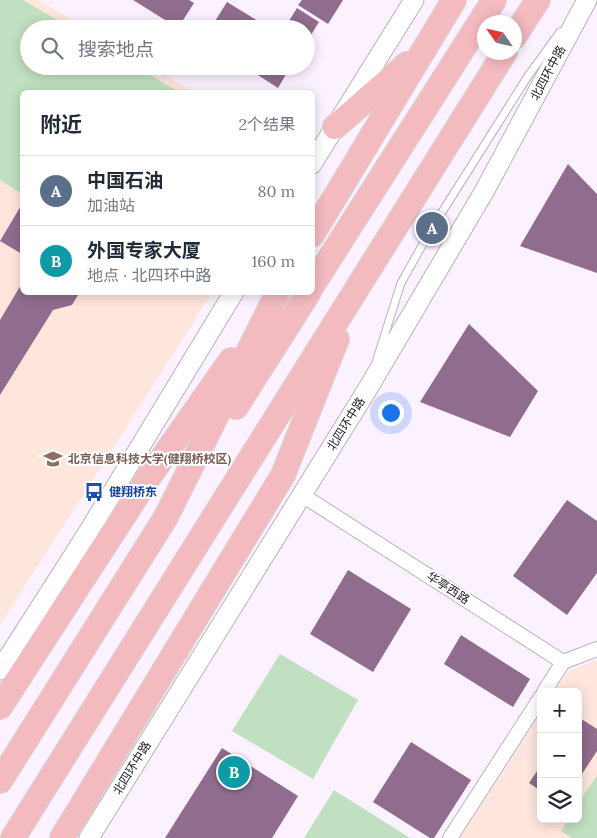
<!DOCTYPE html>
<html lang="zh">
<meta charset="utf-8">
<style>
body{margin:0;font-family:Lora,"Noto Sans SC",serif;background:#f6f6f7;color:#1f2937}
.controls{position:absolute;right:15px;bottom:15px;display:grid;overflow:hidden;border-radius:8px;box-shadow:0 2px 12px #0003}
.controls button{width:45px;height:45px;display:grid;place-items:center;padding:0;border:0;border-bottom:1px solid #e0e1e3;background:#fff;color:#1f2937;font:25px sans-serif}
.compass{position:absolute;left:477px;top:15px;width:45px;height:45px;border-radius:50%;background:#fff;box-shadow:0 2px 12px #0003;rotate:304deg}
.you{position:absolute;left:390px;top:412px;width:18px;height:18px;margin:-12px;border:4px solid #fff;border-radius:50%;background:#1a73e8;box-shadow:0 0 0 8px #1a73e833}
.badge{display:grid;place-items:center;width:32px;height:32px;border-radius:50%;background:#1a73e8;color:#fff;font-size:16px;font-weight:700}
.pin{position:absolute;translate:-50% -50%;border:2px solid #fff;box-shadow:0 1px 5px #0006}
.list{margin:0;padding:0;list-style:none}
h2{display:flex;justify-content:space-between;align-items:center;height:65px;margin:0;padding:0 20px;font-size:21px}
h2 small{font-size:16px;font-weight:400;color:#747a83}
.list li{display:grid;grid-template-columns:32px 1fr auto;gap:15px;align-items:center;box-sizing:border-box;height:70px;padding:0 20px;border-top:1px solid #e0e1e3}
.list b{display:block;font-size:19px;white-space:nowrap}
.list p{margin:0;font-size:16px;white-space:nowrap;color:#747a83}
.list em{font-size:16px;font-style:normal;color:#747a83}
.icon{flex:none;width:28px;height:28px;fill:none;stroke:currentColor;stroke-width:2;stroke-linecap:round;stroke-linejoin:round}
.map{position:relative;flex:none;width:597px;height:838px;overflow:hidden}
.search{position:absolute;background:#fff;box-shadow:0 2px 12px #0003;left:20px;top:20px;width:295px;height:55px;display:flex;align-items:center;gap:12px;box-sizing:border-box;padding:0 18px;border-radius:28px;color:#747a83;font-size:19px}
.panel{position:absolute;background:#fff;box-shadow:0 2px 12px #0003;left:20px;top:90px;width:295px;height:205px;border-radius:8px}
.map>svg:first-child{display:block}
</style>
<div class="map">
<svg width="597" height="838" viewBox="0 0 597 838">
<rect width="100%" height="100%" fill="#fcf1fe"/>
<g fill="#fee6dd">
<polygon points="0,0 39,0 87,29 29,29 29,66 150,66 194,92 22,92 22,292 212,293 0,625"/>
<polygon points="597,660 597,838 460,838 541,714 541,819 578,819 578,692 555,692 569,671"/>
</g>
<g fill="#c1e0c1">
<polygon points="0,0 23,0 72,29 29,29 29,66 135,66 179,92 22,92 22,194 0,180"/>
<polygon points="280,654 358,700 313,779 232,731"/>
<polygon points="597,775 597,838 572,838 561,831 569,819 578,819 578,804"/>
<polygon points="334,790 410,838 304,838"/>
</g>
<g fill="#906d8e">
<polygon points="133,0 189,0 194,3 178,28"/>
<polygon points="302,0 343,0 328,24 298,5"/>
<polygon points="227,2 271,29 210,29"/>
<polygon points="297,8 319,22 306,43 306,29 284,29"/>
<polygon points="244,66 291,66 278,88"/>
<polygon points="568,164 597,194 597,273 520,246"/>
<polygon points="22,204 22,254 0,241"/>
<polygon points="22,283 22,292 80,292 72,305 53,310 0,395 0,320"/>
<polygon points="469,324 538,391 510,437 420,402"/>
<polygon points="567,500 597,521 597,573 567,615 513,576"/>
<polygon points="348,570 411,609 373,672 310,634"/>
<polygon points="461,635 530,679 513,707 444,664"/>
<polygon points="578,717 597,729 597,751 578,780"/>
<polygon points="411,742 471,780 434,838 430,838 373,802"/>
<polygon points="222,748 298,796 272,838 165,838"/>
<polygon points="541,765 541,791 529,783"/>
</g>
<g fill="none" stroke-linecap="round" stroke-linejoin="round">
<g stroke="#bbb1bd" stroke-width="9">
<polyline id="lane" points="377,359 401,283 432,228 528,76 560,32"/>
</g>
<g stroke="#bbb1bd" stroke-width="16">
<g id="street">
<polyline points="302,495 563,662"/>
<polyline points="563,662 597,649"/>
<polyline points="544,692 563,662"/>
<polyline points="450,838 541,697"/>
</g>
</g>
<g stroke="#bbb1bd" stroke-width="21">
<g id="secondary">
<polyline points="312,164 414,0"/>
<polyline points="0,670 84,539 234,292"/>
<polyline points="89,838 367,390 485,190 587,0"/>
</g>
</g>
<g stroke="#d6d6d6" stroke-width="26">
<g id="highway">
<polyline points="514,37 538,0"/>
<polyline points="335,127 407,64"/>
<polyline points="312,235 454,0"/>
<polyline points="312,286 494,0"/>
<polyline points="236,407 309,292"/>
<polyline points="0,707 149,477 231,360"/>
<polyline points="0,781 166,517 278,292"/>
<polyline points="13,838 505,52"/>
<polyline points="62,838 283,475 337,339"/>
</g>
</g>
<use href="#lane" stroke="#fff" stroke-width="7"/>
<use href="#street" stroke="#fff" stroke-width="14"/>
<use href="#secondary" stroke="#fff" stroke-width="19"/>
<use href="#highway" stroke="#f3bac0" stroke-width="24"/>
</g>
<defs>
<g id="university-bare" transform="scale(1.5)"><path d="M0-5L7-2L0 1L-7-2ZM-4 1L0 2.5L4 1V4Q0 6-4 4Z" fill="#8d6e63" stroke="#fff" stroke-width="2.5" paint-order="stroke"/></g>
<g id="bus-bare" transform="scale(1.5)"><path d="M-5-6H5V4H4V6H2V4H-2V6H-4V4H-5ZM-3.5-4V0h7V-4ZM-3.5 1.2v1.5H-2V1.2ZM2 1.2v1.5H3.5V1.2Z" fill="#1a4fb4" stroke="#fff" stroke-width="2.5" paint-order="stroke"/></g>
</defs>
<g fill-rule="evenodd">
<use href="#university-bare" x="53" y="459"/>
<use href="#bus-bare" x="94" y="492"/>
</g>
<g text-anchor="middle" stroke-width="4" stroke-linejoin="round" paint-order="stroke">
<g font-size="12" fill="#1d1a1e" stroke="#fff">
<text transform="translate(548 73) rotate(-62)" y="4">北四环中路</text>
<text transform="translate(346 424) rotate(-58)" y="4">北四环中路</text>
<text transform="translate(448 588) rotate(33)" y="4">华亭西路</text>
<text transform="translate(132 768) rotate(-58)" y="4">北四环中路</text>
</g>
<g font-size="12" font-weight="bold" fill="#785e54" stroke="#fff" text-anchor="start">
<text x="68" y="463">北京信息科技大学(健翔桥校区)</text>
</g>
<g font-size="12" font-weight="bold" fill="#164399" stroke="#fff" text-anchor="start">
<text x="109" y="496">健翔桥东</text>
</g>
</g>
</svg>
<div class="controls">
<button>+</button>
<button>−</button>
<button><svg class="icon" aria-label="layers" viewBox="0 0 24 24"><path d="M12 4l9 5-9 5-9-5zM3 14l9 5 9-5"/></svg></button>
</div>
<svg class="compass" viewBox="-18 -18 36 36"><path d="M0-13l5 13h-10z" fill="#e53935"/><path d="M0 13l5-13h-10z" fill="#747a83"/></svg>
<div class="you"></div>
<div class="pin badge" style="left:432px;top:228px;background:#5c6f8a">A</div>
<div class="pin badge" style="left:234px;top:772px;background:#0f9aa8">B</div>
<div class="search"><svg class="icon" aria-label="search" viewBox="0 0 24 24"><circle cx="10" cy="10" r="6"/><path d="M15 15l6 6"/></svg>搜索地点</div>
<section class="panel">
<h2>附近<small>2个结果</small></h2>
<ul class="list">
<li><span class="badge" style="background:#5c6f8a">A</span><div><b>中国石油</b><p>加油站</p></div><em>80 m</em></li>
<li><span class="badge" style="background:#0f9aa8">B</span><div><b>外国专家大厦</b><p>地点 · 北四环中路</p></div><em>160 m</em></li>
</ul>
</section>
</div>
